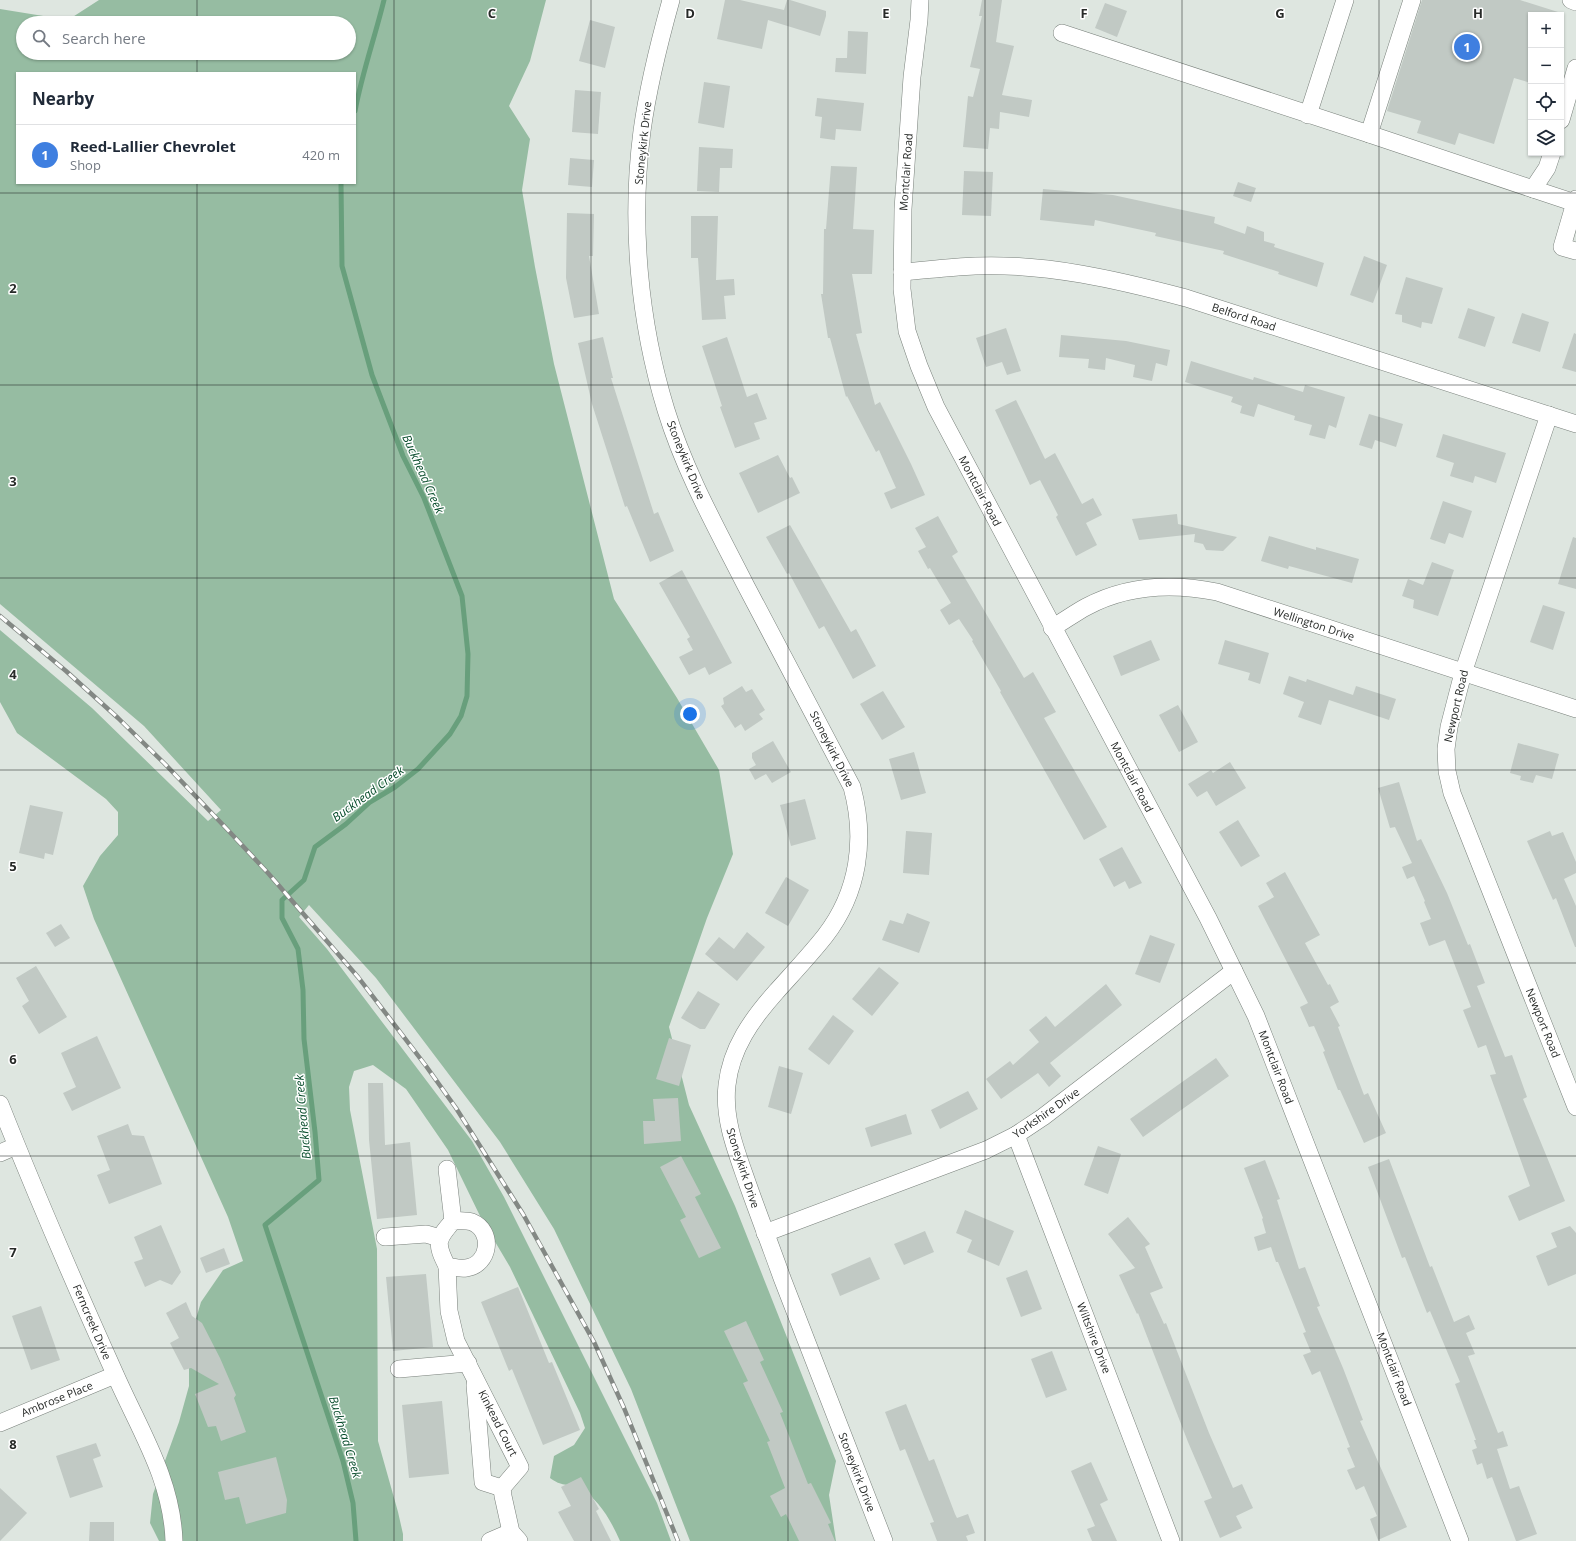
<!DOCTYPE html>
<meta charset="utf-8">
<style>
body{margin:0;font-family:"Open Sans",sans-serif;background:#f6f6f7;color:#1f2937}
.controls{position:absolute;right:12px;top:12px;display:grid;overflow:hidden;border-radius:0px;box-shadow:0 1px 3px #0004}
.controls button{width:36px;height:36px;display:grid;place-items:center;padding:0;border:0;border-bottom:1px solid #e0e1e3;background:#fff;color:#1f2937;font:20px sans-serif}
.you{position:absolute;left:690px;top:714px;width:14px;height:14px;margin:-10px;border:3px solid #fff;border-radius:50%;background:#1a73e8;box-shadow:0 0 0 6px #1a73e833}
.badge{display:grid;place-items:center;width:26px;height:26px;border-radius:50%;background:#ea580c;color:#fff;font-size:13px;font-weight:700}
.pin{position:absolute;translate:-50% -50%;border:2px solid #fff;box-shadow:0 1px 4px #0006}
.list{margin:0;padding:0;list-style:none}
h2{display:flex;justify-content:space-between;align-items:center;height:52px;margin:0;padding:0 16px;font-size:17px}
h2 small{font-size:13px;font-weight:400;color:#747a83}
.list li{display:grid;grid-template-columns:26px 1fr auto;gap:12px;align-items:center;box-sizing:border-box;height:60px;padding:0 16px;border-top:1px solid #e0e1e3}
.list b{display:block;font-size:15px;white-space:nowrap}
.list p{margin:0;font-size:13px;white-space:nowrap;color:#747a83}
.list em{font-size:13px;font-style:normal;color:#747a83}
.icon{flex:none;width:22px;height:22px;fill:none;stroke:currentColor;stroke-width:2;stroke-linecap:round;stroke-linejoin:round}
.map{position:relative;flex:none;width:1576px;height:1541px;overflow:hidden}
.search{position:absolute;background:#fff;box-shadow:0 1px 3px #0004;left:16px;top:16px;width:340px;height:44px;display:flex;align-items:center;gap:10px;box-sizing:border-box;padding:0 14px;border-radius:22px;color:#747a83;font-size:15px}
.panel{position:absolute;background:#fff;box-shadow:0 1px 3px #0004;left:16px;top:72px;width:340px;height:112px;border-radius:0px}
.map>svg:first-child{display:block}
</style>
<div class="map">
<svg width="1576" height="1541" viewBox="0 0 1576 1541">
<rect width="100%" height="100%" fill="#dee6e0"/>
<path fill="#96bca2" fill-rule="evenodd" d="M 99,0 L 546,0 L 530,61 L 509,106 L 530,139 L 522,190 L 535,267 L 554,364 L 614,599 L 677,698 L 719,770 L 733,854 L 707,918 L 669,1027 L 689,1105 L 735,1206 L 836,1461 L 829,1495 L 836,1541 L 690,1541 L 631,1389 L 554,1229 L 500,1142 L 376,978 L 309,905 L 299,917 L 327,949 L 472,1141 L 504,1197 L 657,1503 L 671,1541 L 620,1541 C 611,1521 599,1498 578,1488 C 567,1483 562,1487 550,1478 L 554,1456 L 574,1445 L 585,1428 L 580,1413 L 510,1267 L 481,1218 L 448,1150 L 406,1089 L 373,1065 L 354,1071 L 349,1087 L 350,1110 L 377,1249 L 378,1441 L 398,1512 L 403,1534 L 403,1541 L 159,1541 L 150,1523 L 153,1494 L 179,1422 L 189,1386 L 189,1344 L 195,1322 L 201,1302 L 223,1270 L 243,1261 L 228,1217 L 94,919 L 83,886 L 100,856 L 118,835 L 118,812 L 106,799 L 17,733 L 0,702 L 0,630 L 92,708 L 208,821 L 221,810 L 144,726 L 0,604 L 0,9 L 68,20 ZM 23,23 L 349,23 L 349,53 L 23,53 ZM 17,73 L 355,73 L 355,183 L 17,183 Z"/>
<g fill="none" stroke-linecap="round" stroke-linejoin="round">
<g stroke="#689f7c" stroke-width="5">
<path d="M 355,111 C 362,73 375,37 384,0"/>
<polyline points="341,183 342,266 372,375 403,456 424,498 462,596 468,654 467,696 461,716 450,734 418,769 395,787 370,802 346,824 315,847 304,880 282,900 282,918 298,949 303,990 304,1039 315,1132 319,1180 265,1225 343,1461 353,1503 356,1541"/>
</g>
</g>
<g fill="#c1c9c4">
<polygon points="725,0 740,0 784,10 787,0 790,0 826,11 826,16 820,36 768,20 762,49 717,39"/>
<polygon points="982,0 1002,0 996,42 1014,46 1002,95 1032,100 1029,117 1000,112 999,129 990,128 988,149 963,147 968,96 973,97 980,69 970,67 982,16 979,16"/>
<polygon points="1422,0 1520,0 1558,12 1558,15 1531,15 1531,83 1514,78 1494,144 1459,133 1455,145 1417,133 1421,121 1387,111"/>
<polygon points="1105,3 1127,11 1117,37 1095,28"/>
<polygon points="590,20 615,27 605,68 579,61"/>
<polygon points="848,31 868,32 866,74 835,72 836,58 847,58"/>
<polygon points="704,82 730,86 724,128 698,123"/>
<polygon points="575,90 601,92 598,134 572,132"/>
<polygon points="817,98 864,103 861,131 836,129 835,140 820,138 822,117 815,116"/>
<polygon points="699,147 733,149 732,168 720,168 719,192 697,191"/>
<polygon points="570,158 594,160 592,187 568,185"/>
<polygon points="831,166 857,167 853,229 874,230 872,274 852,274 862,333 856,334 875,405 880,402 911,464 925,495 891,509 884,493 896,488 879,450 876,452 847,396 846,397 830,338 828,338 821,294 823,294 824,229 826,229"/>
<polygon points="964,171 993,172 991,216 962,215"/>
<polygon points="1238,182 1256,188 1251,202 1233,196"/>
<polygon points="1043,189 1113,195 1215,217 1214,223 1245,234 1247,226 1264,232 1264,241 1275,244 1274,247 1324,263 1317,287 1278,274 1279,272 1223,254 1224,251 1155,236 1156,233 1095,220 1094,226 1040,220"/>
<polygon points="567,213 594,214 593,256 589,256 599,314 574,318 566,278"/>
<polygon points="691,216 718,216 716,280 734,279 735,295 724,296 726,319 702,320 698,258 691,258"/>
<polygon points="1364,256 1387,265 1373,303 1350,295"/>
<polygon points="1406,277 1443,288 1432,324 1422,322 1421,328 1402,322 1402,315 1395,314"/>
<polygon points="1468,308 1495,317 1485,347 1458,338"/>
<polygon points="1522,313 1549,322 1540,352 1512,343"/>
<polygon points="1006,328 1021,371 1007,375 1002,362 986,367 976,338"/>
<polygon points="1574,333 1576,334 1576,372 1562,368"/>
<polygon points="1061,335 1126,341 1170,350 1167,366 1156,363 1152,381 1133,377 1135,365 1106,358 1105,370 1088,368 1089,359 1059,357"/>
<polygon points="603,337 613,378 611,378 654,514 658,512 674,551 650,562 627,506 625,507 592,404 578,343"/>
<polygon points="727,337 747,397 757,393 767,419 754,423 760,439 735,448 720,407 722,406 702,346"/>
<polygon points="1191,361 1253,380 1254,377 1303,392 1305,385 1345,397 1336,428 1329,425 1325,439 1309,435 1312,425 1294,420 1295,416 1258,404 1254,417 1240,413 1242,406 1231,402 1233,397 1185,382"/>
<polygon points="1016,400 1045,459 1055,453 1082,504 1093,498 1102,515 1086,523 1097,545 1076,556 1056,517 1058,515 1040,480 1030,485 995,410"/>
<polygon points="1369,414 1403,424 1396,447 1375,440 1372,449 1359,445"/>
<polygon points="1443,434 1506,453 1496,483 1475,476 1473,483 1450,476 1454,463 1436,457"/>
<polygon points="778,455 790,478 792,477 800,493 758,513 739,473"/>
<polygon points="1443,501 1472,511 1463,538 1449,533 1445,544 1430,539"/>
<polygon points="1177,514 1178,524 1237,537 1223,551 1206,550 1203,544 1194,542 1195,534 1139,540 1132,519"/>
<polygon points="938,516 958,552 952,556 1024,678 1033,672 1056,712 1044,718 1107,827 1084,840 1000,692 1001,691 972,641 973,640 959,619 949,625 940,610 951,603 930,568 928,569 918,551 926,547 915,528"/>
<polygon points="790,525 851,632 856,629 876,666 853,679 824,626 819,629 789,573 787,574 766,537"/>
<polygon points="1269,536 1316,550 1316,547 1359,559 1352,583 1289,566 1288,569 1261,561"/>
<polygon points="1573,537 1576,538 1576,589 1558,584"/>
<polygon points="1432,562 1454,570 1438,616 1413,608 1414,600 1402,596 1408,579 1423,585"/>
<polygon points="682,570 732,663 709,675 705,667 689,675 679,657 693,650 687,639 690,637 659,583"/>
<polygon points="1543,605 1565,612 1553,650 1530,642"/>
<polygon points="1151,640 1160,660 1121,676 1113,656"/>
<polygon points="1225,640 1269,653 1260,684 1248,680 1250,673 1218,664"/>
<polygon points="1289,676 1306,682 1307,679 1353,695 1356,686 1396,699 1389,720 1329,700 1321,725 1298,717 1304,702 1283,694"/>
<polygon points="742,686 746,692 752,689 765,710 759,714 763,719 745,731 741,724 735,728 721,706 724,704 723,698"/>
<polygon points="883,691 905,727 882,740 860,704"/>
<polygon points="1178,705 1198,742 1179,752 1159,715"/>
<polygon points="773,741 791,772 772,783 766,774 755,780 749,769 756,765 752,758 752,753"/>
<polygon points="1518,743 1559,754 1552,779 1536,775 1533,783 1520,780 1521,776 1510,773"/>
<polygon points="914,752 926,793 901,800 889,759"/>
<polygon points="1230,762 1246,788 1216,806 1207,791 1197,797 1188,784 1211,770 1213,773"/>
<polygon points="1399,782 1417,841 1421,839 1447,893 1468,945 1470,944 1485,983 1477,986 1505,1057 1512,1055 1527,1097 1523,1099 1565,1201 1519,1221 1508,1196 1530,1186 1490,1075 1496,1074 1486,1045 1478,1048 1463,1010 1471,1007 1445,940 1429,946 1420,923 1431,919 1424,902 1425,901 1414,876 1407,879 1402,867 1412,863 1395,827 1390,828 1378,788"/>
<polygon points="805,799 816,839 791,846 780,805"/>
<polygon points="30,805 63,812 53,855 45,853 44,859 19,853"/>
<polygon points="1238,820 1260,856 1241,867 1219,832"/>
<polygon points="906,831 932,833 929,875 903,873"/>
<polygon points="1550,831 1552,836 1563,832 1576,862 1576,873 1564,879 1576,906 1576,947 1575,947 1556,898 1553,900 1527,841"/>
<polygon points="1122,847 1142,883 1129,889 1125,881 1114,887 1099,859"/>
<polygon points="1285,872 1320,935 1305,943 1328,985 1330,984 1339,1002 1330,1007 1340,1026 1338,1027 1364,1095 1368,1093 1386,1133 1364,1143 1340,1090 1338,1090 1323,1052 1325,1051 1314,1026 1309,1027 1300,1007 1308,1003 1258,906 1274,897 1266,883"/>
<polygon points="786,877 809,890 788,926 765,913"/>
<polygon points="907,913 930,922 919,953 882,940 890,920 903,924"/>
<polygon points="61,924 70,938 55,947 46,933"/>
<polygon points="747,932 765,947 737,981 705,954 719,937 734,949"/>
<polygon points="1150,935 1175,944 1160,983 1135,974"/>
<polygon points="36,966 67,1017 39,1034 22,1006 29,1001 16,978"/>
<polygon points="879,967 899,983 872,1016 852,999"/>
<polygon points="1106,984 1122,1005 1050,1063 1061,1076 1049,1087 1038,1073 1001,1099 986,1079 1010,1061 1013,1065 1039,1042 1029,1030 1046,1016 1055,1027"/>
<polygon points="698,991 720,1004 705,1029 700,1029 681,1018"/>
<polygon points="833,1015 854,1031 829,1065 808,1049"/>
<polygon points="97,1036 121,1088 72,1111 63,1093 76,1087 61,1053"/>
<polygon points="669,1038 691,1045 679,1086 656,1079"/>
<polygon points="1216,1058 1229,1076 1143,1137 1130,1119"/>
<polygon points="779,1066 803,1073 791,1114 768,1107"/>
<polygon points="368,1083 383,1083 385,1145 410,1142 417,1215 377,1219 369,1140"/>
<polygon points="968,1091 978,1109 940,1129 931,1110"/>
<polygon points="678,1098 681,1141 644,1144 643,1121 655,1121 653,1099"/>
<polygon points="906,1114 912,1134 871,1147 865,1128"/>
<polygon points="128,1124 132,1135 144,1136 162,1184 109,1204 97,1175 110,1170 97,1136"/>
<polygon points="1098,1146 1121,1154 1108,1194 1084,1185"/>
<polygon points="681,1156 701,1194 695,1197 721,1248 699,1258 680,1220 686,1217 660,1167"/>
<polygon points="1389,1159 1430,1267 1432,1266 1454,1322 1469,1315 1475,1329 1466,1333 1475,1354 1468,1356 1498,1433 1503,1431 1508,1446 1497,1449 1510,1489 1519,1486 1537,1534 1518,1541 1516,1541 1492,1477 1487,1479 1482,1463 1477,1465 1472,1450 1477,1448 1474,1440 1476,1440 1455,1384 1460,1382 1430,1311 1427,1313 1405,1257 1402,1258 1368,1167"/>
<polygon points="1265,1160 1280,1199 1277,1200 1299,1269 1305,1267 1320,1306 1317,1307 1343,1368 1363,1420 1360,1421 1407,1527 1378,1540 1370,1519 1377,1516 1364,1486 1356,1490 1347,1470 1355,1467 1347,1448 1350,1447 1320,1371 1312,1375 1303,1355 1311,1352 1303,1333 1306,1332 1278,1262 1276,1262 1271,1247 1258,1251 1254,1237 1266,1233 1262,1219 1263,1218 1244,1168"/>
<polygon points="965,1210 1014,1231 999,1266 967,1252 972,1240 956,1233"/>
<polygon points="1128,1217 1150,1244 1145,1247 1163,1288 1150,1293 1164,1324 1166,1323 1209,1433 1233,1488 1242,1484 1253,1508 1236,1516 1242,1528 1220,1538 1204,1501 1212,1498 1188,1442 1138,1313 1137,1314 1119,1275 1135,1268 1108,1234"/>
<polygon points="161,1225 181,1272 172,1285 160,1280 145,1287 134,1262 143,1259 134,1237"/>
<polygon points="1570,1226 1576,1233 1576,1274 1548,1286 1536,1256 1557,1247 1551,1233"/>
<polygon points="925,1231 934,1252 904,1265 894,1244"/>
<polygon points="224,1248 230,1264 206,1273 200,1258"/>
<polygon points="870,1257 880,1279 840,1296 831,1274"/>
<polygon points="1027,1270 1042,1309 1021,1317 1006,1278"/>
<polygon points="426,1274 433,1347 393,1351 386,1277"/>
<polygon points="518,1287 549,1363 552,1362 580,1430 543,1445 512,1369 509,1371 481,1302"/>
<polygon points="186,1302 192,1316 202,1323 220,1358 236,1395 234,1398 246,1432 221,1441 216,1426 208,1427 195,1394 219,1384 191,1368 184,1370 170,1343 179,1338 166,1313"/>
<polygon points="41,1306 60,1360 31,1370 12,1316"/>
<polygon points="746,1321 764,1360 760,1362 783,1412 780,1413 808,1484 811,1483 831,1523 828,1524 835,1541 799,1541 786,1514 781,1517 770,1496 785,1488 767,1442 770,1441 743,1383 748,1381 724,1331"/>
<polygon points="1052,1351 1067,1390 1046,1398 1031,1359"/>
<polygon points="442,1401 449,1474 409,1478 402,1405"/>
<polygon points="906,1404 929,1461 934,1459 955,1514 957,1518 968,1514 975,1533 966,1536 968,1541 937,1541 930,1523 934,1522 905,1449 900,1451 885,1412"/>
<polygon points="96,1443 101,1456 93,1459 103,1487 70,1498 56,1456"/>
<polygon points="276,1457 287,1500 286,1513 246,1524 239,1497 225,1500 218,1472"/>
<polygon points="1091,1462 1108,1500 1100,1504 1117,1541 1092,1541 1087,1529 1095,1526 1071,1471"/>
<polygon points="581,1477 599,1509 596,1511 611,1541 574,1541 558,1512 571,1506 561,1487"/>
<polygon points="0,1488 27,1513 0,1541"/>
<polygon points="90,1522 114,1522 114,1541 89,1541"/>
</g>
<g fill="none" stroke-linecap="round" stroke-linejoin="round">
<g stroke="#79807b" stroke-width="18">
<g id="minor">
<path d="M 671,0 C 659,43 648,87 642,131 C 630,223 639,322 666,410 C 685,472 717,529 746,586 C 782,653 817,720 852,787 C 866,839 859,892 825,936 C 810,955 793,973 776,992 C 752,1019 731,1048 727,1085 C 723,1120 737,1153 748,1185 C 759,1216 771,1247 782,1278 C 816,1366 850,1453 884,1541"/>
<polyline points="920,0 919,20 912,77 903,209 902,289 907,331 919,366 936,407 1208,918 1256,1016 1460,1541"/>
<polyline points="1571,0 1576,2"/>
<polyline points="1062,33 1369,134 1412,0"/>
<polyline points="1308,115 1345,0"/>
<polyline points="1561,120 1576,68"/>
<polyline points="1369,134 1533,189 1547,168 1552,153"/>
<polyline points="1533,189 1575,203"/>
<polyline points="1576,199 1562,247 1576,251"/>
<path d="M 902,272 C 927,270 951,267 975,266 C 1046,263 1118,280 1186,298 L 1576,424"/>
<polyline points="1549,415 1463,673 1449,727 1446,749 1447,771 1452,793 1576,1107"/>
<path d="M 1052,628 C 1064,621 1075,613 1086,607 C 1127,585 1172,583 1217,592 L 1576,709"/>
<path d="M 0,1104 C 36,1195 75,1285 115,1374 C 139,1429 172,1479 174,1541"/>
<polyline points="1016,1135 1171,1541"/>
<polyline points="0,1153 16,1146"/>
<polyline points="447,1169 453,1221"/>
<path d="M 453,1221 C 459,1221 466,1220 472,1222 C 494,1231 490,1265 466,1268 C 460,1269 453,1267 447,1266 C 435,1243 437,1239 453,1221 Z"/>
<polyline points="765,1233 986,1150 1016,1135 1043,1117 1234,971"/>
<polyline points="385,1237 426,1234 440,1238"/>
<polyline points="447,1266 449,1311 456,1341 520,1467 502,1488 503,1496 511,1532 519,1541"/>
<polyline points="399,1369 468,1363"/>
<polyline points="475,1385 483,1482 502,1488"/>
<polyline points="0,1423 115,1375"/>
<polyline points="490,1541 511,1532"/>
</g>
</g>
<use href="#minor" stroke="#fff" stroke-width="17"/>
<g stroke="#838884" stroke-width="4.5">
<polyline id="rail" points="0,616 66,671 118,718 164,763 225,827 268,873 358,977 426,1066 456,1108 523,1214 594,1342 624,1408 678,1541"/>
</g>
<use href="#rail" stroke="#fff" stroke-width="3" stroke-dasharray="9" stroke-linecap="butt"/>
</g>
<path fill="none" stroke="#272a28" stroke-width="1" stroke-opacity="0.55" d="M 197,0 L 197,23M 394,0 L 394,1541M 591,0 L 591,1541M 788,0 L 788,1541M 985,0 L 985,1541M 1182,0 L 1182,1541M 1379,0 L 1379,1541M 197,53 L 197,73M 197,183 L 197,1541M 0,193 L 1576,193M 0,385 L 1576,385M 0,578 L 1576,578M 0,770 L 1576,770M 0,963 L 1576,963M 0,1156 L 1576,1156M 0,1348 L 1576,1348"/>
<g text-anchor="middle" stroke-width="3" stroke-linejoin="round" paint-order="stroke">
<g font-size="11" fill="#272a28" stroke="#fff">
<text transform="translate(643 143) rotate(-84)" y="4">Stoneykirk Drive</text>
<text transform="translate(906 172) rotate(-86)" y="4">Montclair Road</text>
<text transform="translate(1244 317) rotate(18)" y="4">Belford Road</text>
<text transform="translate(686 460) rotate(68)" y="4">Stoneykirk Drive</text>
<text transform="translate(980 491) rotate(62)" y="4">Montclair Road</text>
<text transform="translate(1314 624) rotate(18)" y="4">Wellington Drive</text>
<text transform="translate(1456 706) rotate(-77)" y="4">Newport Road</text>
<text transform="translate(832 749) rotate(63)" y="4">Stoneykirk Drive</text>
<text transform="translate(1132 777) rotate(62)" y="4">Montclair Road</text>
<text transform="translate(1543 1023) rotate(68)" y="4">Newport Road</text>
<text transform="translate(1276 1067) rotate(69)" y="4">Montclair Road</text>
<text transform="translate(1046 1113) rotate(-35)" y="4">Yorkshire Drive</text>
<text transform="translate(743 1168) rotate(72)" y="4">Stoneykirk Drive</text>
<text transform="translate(92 1322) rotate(67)" y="4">Ferncreek Drive</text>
<text transform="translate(1094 1338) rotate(69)" y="4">Wiltshire Drive</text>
<text transform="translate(1394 1369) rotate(69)" y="4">Montclair Road</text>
<text transform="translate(57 1399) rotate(-22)" y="4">Ambrose Place</text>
<text transform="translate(498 1423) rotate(63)" y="4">Kinkead Court</text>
<text transform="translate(857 1472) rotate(69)" y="4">Stoneykirk Drive</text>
</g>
<g font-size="12" font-style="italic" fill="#064b2a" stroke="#fff">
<text transform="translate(423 474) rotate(66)" y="4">Buckhead Creek</text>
<text transform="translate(368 794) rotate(-36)" y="4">Buckhead Creek</text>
<text transform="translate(303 1117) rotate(-95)" y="4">Buckhead Creek</text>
<text transform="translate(345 1437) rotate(73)" y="4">Buckhead Creek</text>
</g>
</g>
<g font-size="13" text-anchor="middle" font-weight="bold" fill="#272a28" stroke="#fff" stroke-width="3" stroke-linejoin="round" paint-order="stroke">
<text x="492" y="18">C</text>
<text x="690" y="18">D</text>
<text x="886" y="18">E</text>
<text x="1084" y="18">F</text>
<text x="1280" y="18">G</text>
<text x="1478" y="18">H</text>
<text x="13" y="293">2</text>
<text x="13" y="486">3</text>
<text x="13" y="679">4</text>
<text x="13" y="871">5</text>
<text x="13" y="1064">6</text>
<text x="13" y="1257">7</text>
<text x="13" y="1449">8</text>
</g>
</svg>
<div class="controls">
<button>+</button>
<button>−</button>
<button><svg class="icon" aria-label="locate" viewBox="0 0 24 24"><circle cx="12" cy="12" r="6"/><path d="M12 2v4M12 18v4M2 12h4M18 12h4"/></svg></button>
<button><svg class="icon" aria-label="layers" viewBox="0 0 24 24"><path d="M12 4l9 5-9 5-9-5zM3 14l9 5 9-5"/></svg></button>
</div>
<div class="you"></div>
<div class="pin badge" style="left:1467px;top:47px;background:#3f7fe0">1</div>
<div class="search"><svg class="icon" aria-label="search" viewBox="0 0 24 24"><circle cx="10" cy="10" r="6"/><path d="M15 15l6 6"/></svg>Search here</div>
<section class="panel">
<h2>Nearby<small></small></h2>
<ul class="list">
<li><span class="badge" style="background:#3f7fe0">1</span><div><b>Reed-Lallier Chevrolet</b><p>Shop</p></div><em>420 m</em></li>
</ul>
</section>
</div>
